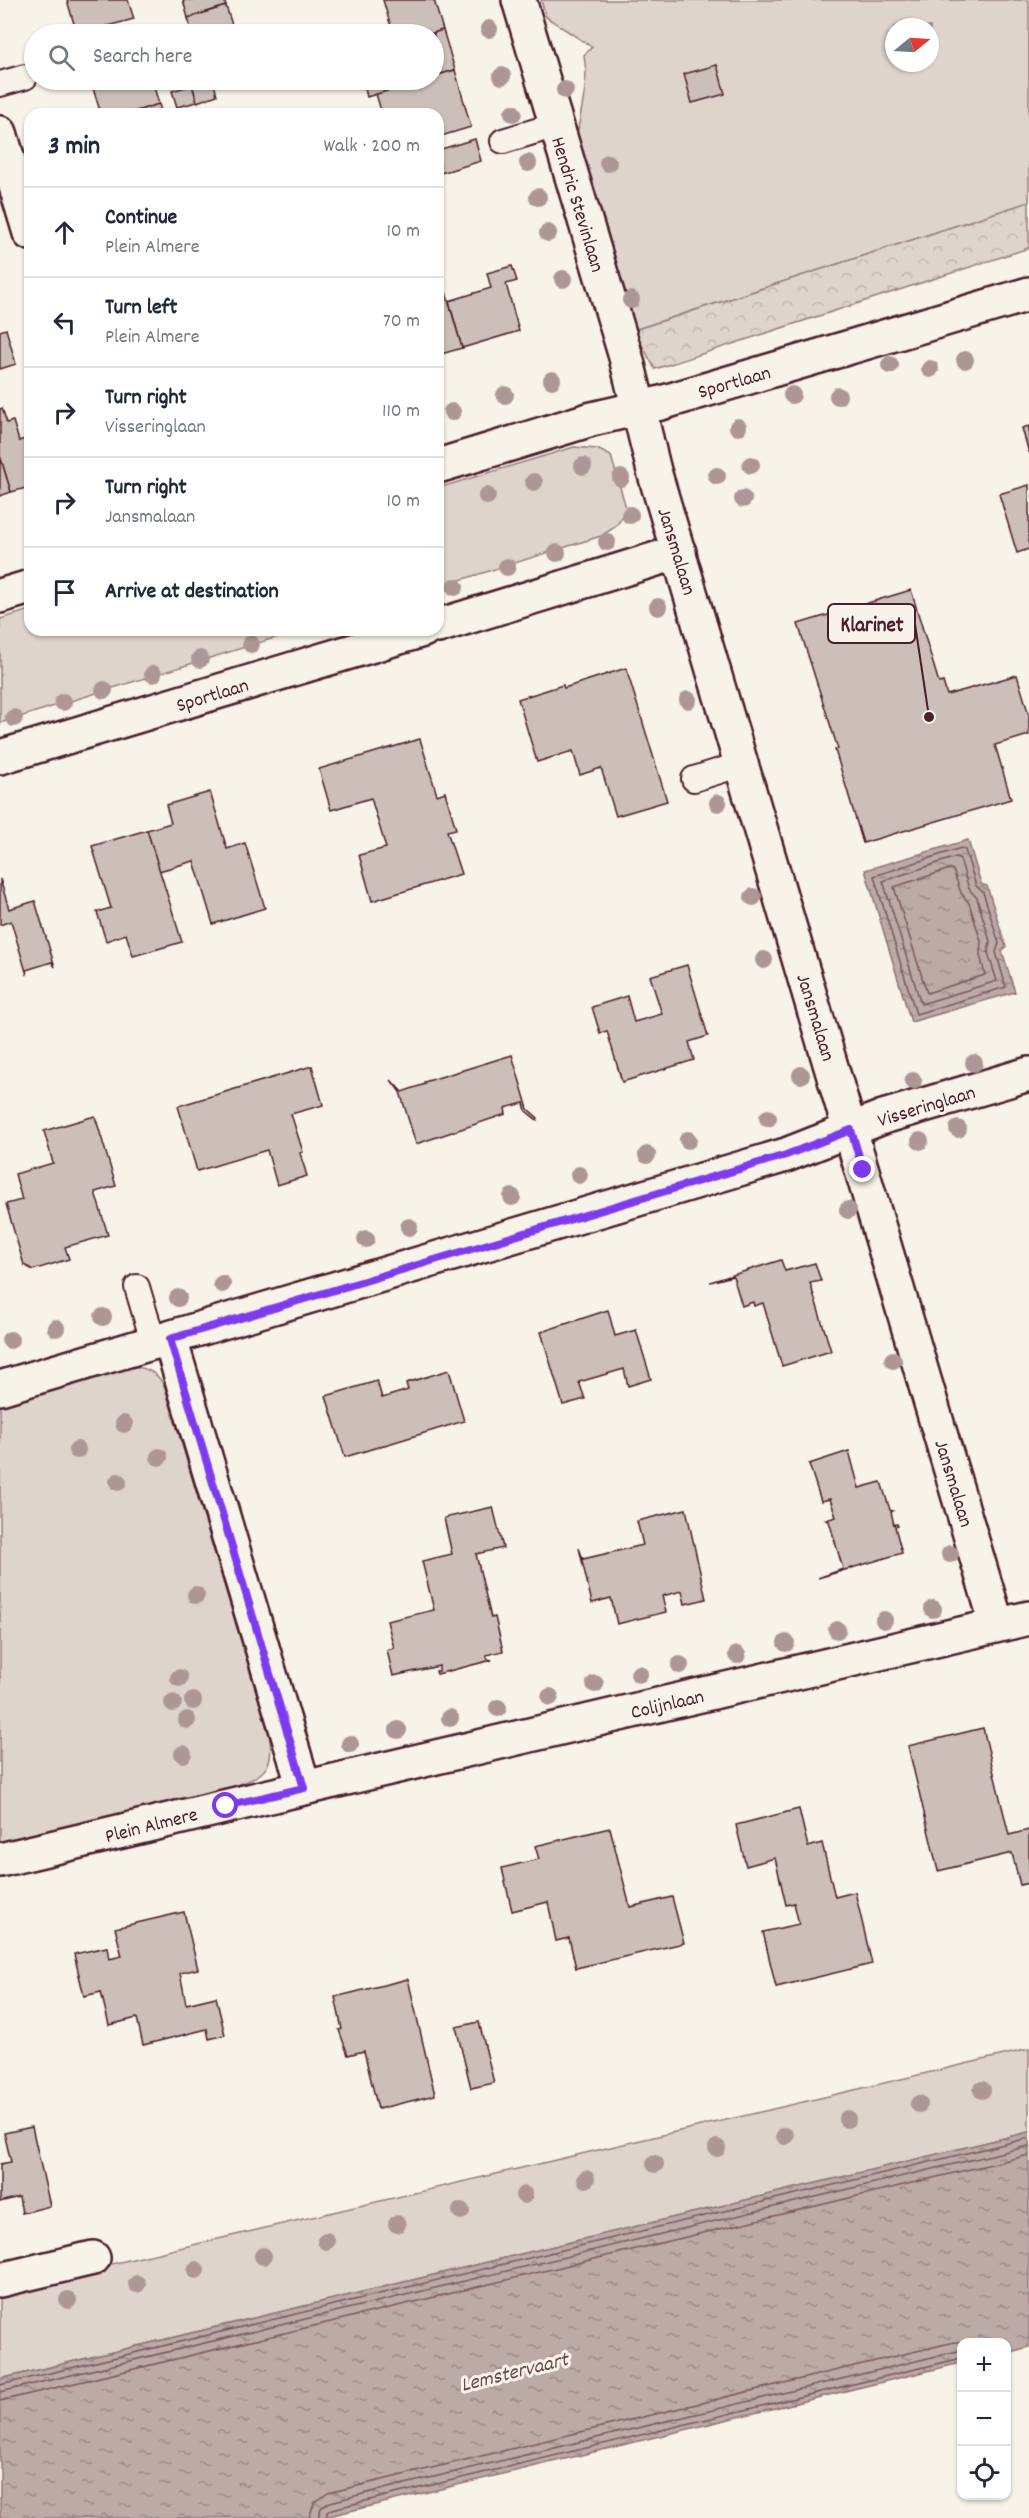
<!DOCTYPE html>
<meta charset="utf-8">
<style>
body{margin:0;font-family:Dekko,sans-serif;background:#f2f2f3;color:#1f2937}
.controls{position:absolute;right:18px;bottom:18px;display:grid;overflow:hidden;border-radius:12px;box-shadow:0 2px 4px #0004}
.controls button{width:54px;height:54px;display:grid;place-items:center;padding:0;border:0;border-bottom:2px solid #e0e1e3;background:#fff;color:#1f2937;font:30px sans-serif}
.compass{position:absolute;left:885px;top:18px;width:54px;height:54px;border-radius:50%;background:#fff;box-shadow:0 2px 4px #0004;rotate:72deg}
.stop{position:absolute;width:18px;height:18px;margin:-14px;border:4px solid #7c3aed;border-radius:50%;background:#fff}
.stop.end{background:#7c3aed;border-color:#fff;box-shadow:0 2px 6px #0008}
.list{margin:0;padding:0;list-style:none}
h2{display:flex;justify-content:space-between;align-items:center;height:78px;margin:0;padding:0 24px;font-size:26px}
h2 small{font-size:20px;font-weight:400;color:#747a83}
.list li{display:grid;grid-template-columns:39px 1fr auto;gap:18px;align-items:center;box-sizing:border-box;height:90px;padding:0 24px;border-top:2px solid #e0e1e3}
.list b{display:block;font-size:22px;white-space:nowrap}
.list p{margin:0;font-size:20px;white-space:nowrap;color:#747a83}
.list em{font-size:20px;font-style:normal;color:#747a83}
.icon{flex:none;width:33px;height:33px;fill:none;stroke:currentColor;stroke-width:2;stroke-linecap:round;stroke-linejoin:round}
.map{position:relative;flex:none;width:1029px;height:2518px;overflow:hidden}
.search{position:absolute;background:#fff;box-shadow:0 2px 4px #0004;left:24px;top:24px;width:420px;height:66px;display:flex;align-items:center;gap:15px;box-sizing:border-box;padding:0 21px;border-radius:33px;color:#747a83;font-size:22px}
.panel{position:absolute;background:#fff;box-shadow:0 2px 4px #0004;left:24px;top:108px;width:420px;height:528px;border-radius:18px}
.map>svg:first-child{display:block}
</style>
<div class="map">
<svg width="1029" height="2518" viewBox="0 0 1029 2518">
<defs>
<pattern id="forest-crowns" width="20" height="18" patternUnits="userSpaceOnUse" patternTransform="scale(1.5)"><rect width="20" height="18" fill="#ded4cc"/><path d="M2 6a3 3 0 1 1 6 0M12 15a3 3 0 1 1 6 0" fill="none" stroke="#c0b6af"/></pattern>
<pattern id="water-ripples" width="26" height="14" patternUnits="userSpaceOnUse" patternTransform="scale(1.5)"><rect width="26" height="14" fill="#bcaaa7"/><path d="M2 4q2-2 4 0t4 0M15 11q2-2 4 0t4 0" fill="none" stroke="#9b8a88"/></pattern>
</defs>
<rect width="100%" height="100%" fill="#f7f3e8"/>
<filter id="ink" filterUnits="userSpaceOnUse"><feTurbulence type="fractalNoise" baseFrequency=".0167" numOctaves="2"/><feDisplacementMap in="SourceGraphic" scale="12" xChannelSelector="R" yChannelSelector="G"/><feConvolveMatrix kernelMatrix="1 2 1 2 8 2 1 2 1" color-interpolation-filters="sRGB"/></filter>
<g filter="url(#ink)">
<g fill="#ded4cc" stroke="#947a7c" stroke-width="1.5" fill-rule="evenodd">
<path d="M 541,0 L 1029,0 L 1029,202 L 634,330 L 609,252 L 577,135 L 585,90 L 586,71 L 584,55 L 592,47 L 546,17 ZM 894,27 L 930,27 L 930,63 L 894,63 Z"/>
<polygon points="574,447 597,449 611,456 627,511 615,527 601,536 438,587 438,488"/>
<polygon points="30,610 30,630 300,630 0,723 0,619"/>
<path d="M 132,1366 C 147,1368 159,1373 165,1388 L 269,1735 C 276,1767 263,1777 234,1786 L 0,1842 L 0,1404 Z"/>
<polygon points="1029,2049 1029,2132 0,2379 0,2290"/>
</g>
<polygon fill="url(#forest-crowns)" stroke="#947a7c" stroke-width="1.5" points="1029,202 1029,248 655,369 634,330"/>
<g fill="url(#water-ripples)" stroke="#8e7275" stroke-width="1.5">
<polygon points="968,840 981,884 987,886 1006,947 1002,951 1015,992 911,1022 865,870"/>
<polygon points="1029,2132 1029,2347 1007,2353 1006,2342 962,2342 961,2363 321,2518 0,2518 0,2379"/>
</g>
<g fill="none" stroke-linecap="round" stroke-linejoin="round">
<g stroke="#78575d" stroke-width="1.5">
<polygon points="961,848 965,850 976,886 983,892 999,943 996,952 1006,987 916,1014 874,876"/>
<polygon points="956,857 960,859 969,889 977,898 990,941 988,953 997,981 921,1004 883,881"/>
<polygon points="950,869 953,870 961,893 969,903 981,941 980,955 985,975 927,993 894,887"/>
<polyline points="0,2385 1029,2138"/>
<polyline points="0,2392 1029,2146"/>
<polyline points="0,2401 1029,2155"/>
<polyline points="309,2518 314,2503 328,2493 954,2342 967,2342"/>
<polyline points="318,2518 321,2508 330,2502 962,2350"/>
<polyline points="326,2518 327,2512 332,2509 962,2358"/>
</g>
</g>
<g fill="#ccbfb9" stroke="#4a1f2b" stroke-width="1.5">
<polygon points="67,0 128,0 134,19 77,34"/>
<polygon points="183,0 224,0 226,6 188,18"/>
<polygon points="383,0 434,0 443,30 430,34 375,34 392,30"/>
<polygon points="226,6 232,25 192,34 188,18"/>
<polygon points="232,25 234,34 198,34"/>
<polygon points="443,30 455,70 434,76 434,34 430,34"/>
<polygon points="717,65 725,94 692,103 684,74"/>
<polygon points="455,70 471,127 438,137 438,114 382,114 376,94 422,80 434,80 434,76"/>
<polygon points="99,80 152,80 159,104 127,114 101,114 91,82"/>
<polygon points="213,80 217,95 197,102 192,85"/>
<polygon points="377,80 422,80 367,97 364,84"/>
<polygon points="192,85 197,102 177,107 172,91"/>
<polygon points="159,104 162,114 127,114"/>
<polygon points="475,139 481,161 441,173 438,150"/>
<polygon points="512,266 517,281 506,284 519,331 462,348 449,301 491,288 487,273"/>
<polygon points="441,275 462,348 438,355 438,276"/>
<polygon points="6,329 16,364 0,369 0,331"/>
<polygon points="2,408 7,423 13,421 19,441 30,437 30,487 11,492 0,456 0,409"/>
<polygon points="1029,426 1029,453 1022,428"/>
<polygon points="0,456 11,492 0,496"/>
<polygon points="1029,485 1029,549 1017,553 999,494"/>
<polygon points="911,590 939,683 943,682 947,695 1017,675 1029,715 1029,735 995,745 1011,799 863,843 835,750 838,749 798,624"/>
<polygon points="626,668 667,801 616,816 601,768 580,775 573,751 537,762 518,699 563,685 564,688"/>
<polygon points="420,739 437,795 445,792 456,829 447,831 461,874 372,901 359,855 386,848 371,798 331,810 319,769"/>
<polygon points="210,792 227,849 245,843 265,908 213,924 194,861 159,871 147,830 171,823 166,805"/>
<polygon points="147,830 182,942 133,956 126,934 106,941 97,912 111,908 92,846"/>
<polygon points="0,879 9,909 35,901 55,967 52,962 26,970 27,975 11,921 0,925"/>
<polygon points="687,965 708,1036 689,1042 694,1060 622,1082 607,1031 600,1033 592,1007 627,996 634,1022 662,1014 650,976"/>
<polygon points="512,1055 528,1109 538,1118 537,1120 526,1111 524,1103 505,1108 506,1114 416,1144 400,1092 391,1080 402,1092 425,1084 424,1082"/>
<polygon points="312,1066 323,1105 291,1114 303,1152 300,1153 307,1176 277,1185 267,1150 197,1171 178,1106"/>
<polygon points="95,1116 116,1186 95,1192 108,1235 65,1247 69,1259 33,1270 24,1265 6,1204 22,1200 15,1174 53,1163 44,1131"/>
<polygon points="781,1260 785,1271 815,1263 821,1281 810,1283 831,1351 782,1366 763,1303 754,1306 753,1302 742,1306 733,1276 710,1282"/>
<polygon points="608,1310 615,1336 636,1330 651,1379 628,1386 624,1369 579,1382 585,1399 563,1405 541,1332"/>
<polygon points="449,1370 464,1421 345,1457 326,1396 377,1381 382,1398 408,1390 406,1383"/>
<polygon points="849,1451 859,1488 881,1482 890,1510 893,1511 891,1512 894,1525 897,1524 898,1526 895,1527 902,1553 818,1578 843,1569 829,1521 826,1520 836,1517 830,1499 821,1501 809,1464"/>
<polygon points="493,1507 503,1548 476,1554 491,1618 495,1617 503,1651 486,1655 488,1659 492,1660 437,1674 436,1671 439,1671 439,1666 393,1676 387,1650 394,1648 387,1621 434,1610 422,1561 452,1554 444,1518"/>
<polygon points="686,1509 706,1599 685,1604 682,1591 662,1596 666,1612 617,1624 611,1598 592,1603 579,1548 583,1559 643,1545 637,1521"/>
<polygon points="983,1728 1009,1835 1029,1830 1029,1883 1020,1885 1012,1853 938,1871 908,1746"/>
<polygon points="799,1809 808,1847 822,1843 835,1897 855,1892 872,1964 776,1987 763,1932 799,1924 794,1903 786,1905 775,1858 746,1866 736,1825"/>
<polygon points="610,1828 630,1907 672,1897 684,1943 576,1968 569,1938 556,1941 548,1902 512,1911 502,1868 539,1859 535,1846"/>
<polygon points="184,1912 198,1969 180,1973 186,2004 216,1997 225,2035 209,2039 207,2029 143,2045 137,2018 109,2025 101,1992 84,1996 74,1954 107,1947 109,1959 122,1956 115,1928"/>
<polygon points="408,1979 435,2095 378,2109 364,2051 348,2055 339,2030 342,2029 335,1997"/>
<polygon points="479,2022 494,2083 471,2088 456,2027"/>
<polygon points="32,2127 50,2206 22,2213 19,2197 0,2202 0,2164 11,2162 4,2133"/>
</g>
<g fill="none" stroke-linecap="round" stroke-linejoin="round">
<g stroke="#4a1f2b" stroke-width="28">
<g id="service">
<polyline points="0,84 25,77"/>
<polyline points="503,141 556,125"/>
<polyline points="694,779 742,764"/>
<polyline points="137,1287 154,1344"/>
</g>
</g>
<g stroke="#4a1f2b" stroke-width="38">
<g id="minor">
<polyline points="519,0 626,357 654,471 997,1625"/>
<polyline points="0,133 30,233"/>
<polyline points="438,466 592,419 661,403 1029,294"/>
<polyline points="0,596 30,587"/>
<polyline points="438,626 679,552"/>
<polyline points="0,757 423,630"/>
<polyline points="0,1388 786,1155 883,1117 1029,1074"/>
<polyline points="304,1788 1029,1618"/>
<polyline points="0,1860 304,1788 170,1339"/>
<polyline points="0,2280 93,2258"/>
</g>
</g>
<use href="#service" stroke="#f7f3e8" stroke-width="24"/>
<use href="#minor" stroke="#f7f3e8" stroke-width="33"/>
</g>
<g fill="#ac9796">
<circle cx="489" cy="29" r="9"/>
<circle cx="502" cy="76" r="9"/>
<circle cx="565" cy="90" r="9"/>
<circle cx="513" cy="113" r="9"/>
<circle cx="528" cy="163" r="9"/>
<circle cx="608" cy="163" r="9"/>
<circle cx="538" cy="197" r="9"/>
<circle cx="548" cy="233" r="9"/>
<circle cx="563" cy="279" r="9"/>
<circle cx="631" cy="300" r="9"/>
<circle cx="965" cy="360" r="9"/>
<circle cx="890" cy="365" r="9"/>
<circle cx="930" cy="369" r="9"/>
<circle cx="552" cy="380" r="9"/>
<circle cx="505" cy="395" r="9"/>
<circle cx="792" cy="395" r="9"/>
<circle cx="838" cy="396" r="9"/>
<circle cx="452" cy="412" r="9"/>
<circle cx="738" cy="427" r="9"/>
<circle cx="751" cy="465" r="9"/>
<circle cx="583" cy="466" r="9"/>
<circle cx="717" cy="476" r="9"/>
<circle cx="621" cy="478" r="9"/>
<circle cx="534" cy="482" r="9"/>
<circle cx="487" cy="496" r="9"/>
<circle cx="743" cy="499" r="9"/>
<circle cx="630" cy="515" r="9"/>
<circle cx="607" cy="542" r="9"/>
<circle cx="557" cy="553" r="9"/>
<circle cx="507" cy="567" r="9"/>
<circle cx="455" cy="587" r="9"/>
<circle cx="658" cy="607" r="9"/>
<circle cx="251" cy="644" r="9"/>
<circle cx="200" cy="659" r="9"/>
<circle cx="153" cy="674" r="9"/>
<circle cx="104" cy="690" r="9"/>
<circle cx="688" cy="700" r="9"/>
<circle cx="63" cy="702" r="9"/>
<circle cx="14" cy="718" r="9"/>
<circle cx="718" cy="803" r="9"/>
<circle cx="753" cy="897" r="9"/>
<circle cx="764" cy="960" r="9"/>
<circle cx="974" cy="1063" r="9"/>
<circle cx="801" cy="1075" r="9"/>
<circle cx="913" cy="1081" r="9"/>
<circle cx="768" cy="1118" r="9"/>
<circle cx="958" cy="1129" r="9"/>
<circle cx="688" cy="1140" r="9"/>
<circle cx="920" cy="1141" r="9"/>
<circle cx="647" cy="1155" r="9"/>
<circle cx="579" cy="1175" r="9"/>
<circle cx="512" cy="1197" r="9"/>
<circle cx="848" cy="1210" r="9"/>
<circle cx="409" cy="1227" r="9"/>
<circle cx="366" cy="1239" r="9"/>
<circle cx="222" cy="1284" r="9"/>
<circle cx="178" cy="1298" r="9"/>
<circle cx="103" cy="1317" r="9"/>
<circle cx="56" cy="1328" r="9"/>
<circle cx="10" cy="1340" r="9"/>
<circle cx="893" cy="1360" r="9"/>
<circle cx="124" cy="1424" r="9"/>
<circle cx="77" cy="1450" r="9"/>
<circle cx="159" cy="1457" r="9"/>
<circle cx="118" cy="1482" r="9"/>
<circle cx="950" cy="1554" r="9"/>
<circle cx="196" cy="1595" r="9"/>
<circle cx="933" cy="1609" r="9"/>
<circle cx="884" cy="1620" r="9"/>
<circle cx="837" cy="1630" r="9"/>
<circle cx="786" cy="1643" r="9"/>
<circle cx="737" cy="1655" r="9"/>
<circle cx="680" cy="1665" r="9"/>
<circle cx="639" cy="1674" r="9"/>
<circle cx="179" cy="1678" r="9"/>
<circle cx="595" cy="1684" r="9"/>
<circle cx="550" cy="1697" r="9"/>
<circle cx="193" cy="1701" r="9"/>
<circle cx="173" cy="1703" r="9"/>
<circle cx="498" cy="1708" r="9"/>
<circle cx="450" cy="1718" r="9"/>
<circle cx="187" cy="1720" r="9"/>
<circle cx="398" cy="1730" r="9"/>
<circle cx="350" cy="1744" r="9"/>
<circle cx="183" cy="1754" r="9"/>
<circle cx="982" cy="2090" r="9"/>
<circle cx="919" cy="2104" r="9"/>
<circle cx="847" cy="2119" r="9"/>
<circle cx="785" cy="2136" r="9"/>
<circle cx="717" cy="2148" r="9"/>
<circle cx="655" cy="2164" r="9"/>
<circle cx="586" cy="2179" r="9"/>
<circle cx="524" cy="2195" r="9"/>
<circle cx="461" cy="2211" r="9"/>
<circle cx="397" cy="2224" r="9"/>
<circle cx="326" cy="2241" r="9"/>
<circle cx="263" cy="2256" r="9"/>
<circle cx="196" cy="2270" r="9"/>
<circle cx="137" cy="2284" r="9"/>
<circle cx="68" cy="2300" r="9"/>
</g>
</g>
<g fill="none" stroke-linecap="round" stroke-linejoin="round" filter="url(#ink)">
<polyline stroke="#7c3aed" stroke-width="8" points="226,1806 304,1788 170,1339 786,1155 851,1130 863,1170"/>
</g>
<g text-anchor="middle" stroke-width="6" stroke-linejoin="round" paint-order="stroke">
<g font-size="20" fill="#4a1f2b" stroke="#f7f3e8">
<text transform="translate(579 204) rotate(73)" y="7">Hendric Stevinlaan</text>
<text transform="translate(734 381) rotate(-16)" y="7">Sportlaan</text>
<text transform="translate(678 551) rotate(73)" y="7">Jansmalaan</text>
<text transform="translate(212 694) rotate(-17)" y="7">Sportlaan</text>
<text transform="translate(817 1017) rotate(73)" y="7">Jansmalaan</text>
<text transform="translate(926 1105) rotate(-17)" y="7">Visseringlaan</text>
<text transform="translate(955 1483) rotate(73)" y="7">Jansmalaan</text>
<text transform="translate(667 1703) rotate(-13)" y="7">Colijnlaan</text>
<text transform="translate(151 1824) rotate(-14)" y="7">Plein Almere</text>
</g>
<g font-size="21" font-style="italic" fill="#6c4950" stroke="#f7f3e8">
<text transform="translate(514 2371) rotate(-14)" y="7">Lemstervaart</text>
</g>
</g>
<path fill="none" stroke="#4a1f2b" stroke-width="2" d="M929 717L915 624"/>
<circle fill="#4a1f2b" stroke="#f7f3e8" stroke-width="2" cx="929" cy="717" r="6"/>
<rect fill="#f7f3e8" stroke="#4a1f2b" stroke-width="2" x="828" y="604" width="87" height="39" rx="6"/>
<g font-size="21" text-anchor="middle" font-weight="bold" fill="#4a1f2b">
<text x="872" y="631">Klarinet</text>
</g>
</svg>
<div class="controls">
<button>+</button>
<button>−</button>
<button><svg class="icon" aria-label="locate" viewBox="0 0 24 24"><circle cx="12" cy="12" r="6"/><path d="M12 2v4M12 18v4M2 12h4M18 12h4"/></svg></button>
</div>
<svg class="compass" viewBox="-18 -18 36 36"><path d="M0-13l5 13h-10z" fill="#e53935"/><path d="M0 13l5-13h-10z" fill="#747a83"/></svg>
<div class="stop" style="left:226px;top:1806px"></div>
<div class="stop end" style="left:863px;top:1170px"></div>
<div class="search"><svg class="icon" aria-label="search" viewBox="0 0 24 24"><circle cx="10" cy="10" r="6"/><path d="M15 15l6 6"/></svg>Search here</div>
<section class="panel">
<h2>3 min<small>Walk · 200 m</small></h2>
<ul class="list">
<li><svg class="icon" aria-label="ahead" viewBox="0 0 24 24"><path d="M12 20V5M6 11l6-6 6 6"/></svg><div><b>Continue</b><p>Plein Almere</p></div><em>10 m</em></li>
<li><svg class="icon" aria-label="left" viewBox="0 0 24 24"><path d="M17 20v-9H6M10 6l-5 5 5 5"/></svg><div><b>Turn left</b><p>Plein Almere</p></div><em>70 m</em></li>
<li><svg class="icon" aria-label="right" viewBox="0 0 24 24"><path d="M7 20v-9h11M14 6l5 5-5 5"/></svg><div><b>Turn right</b><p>Visseringlaan</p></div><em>110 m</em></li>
<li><svg class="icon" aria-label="right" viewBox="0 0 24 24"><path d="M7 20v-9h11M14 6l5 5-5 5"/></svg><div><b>Turn right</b><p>Jansmalaan</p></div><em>10 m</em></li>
<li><svg class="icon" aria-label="arrive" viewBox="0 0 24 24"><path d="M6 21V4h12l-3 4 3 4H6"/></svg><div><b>Arrive at destination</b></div></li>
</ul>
</section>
</div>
